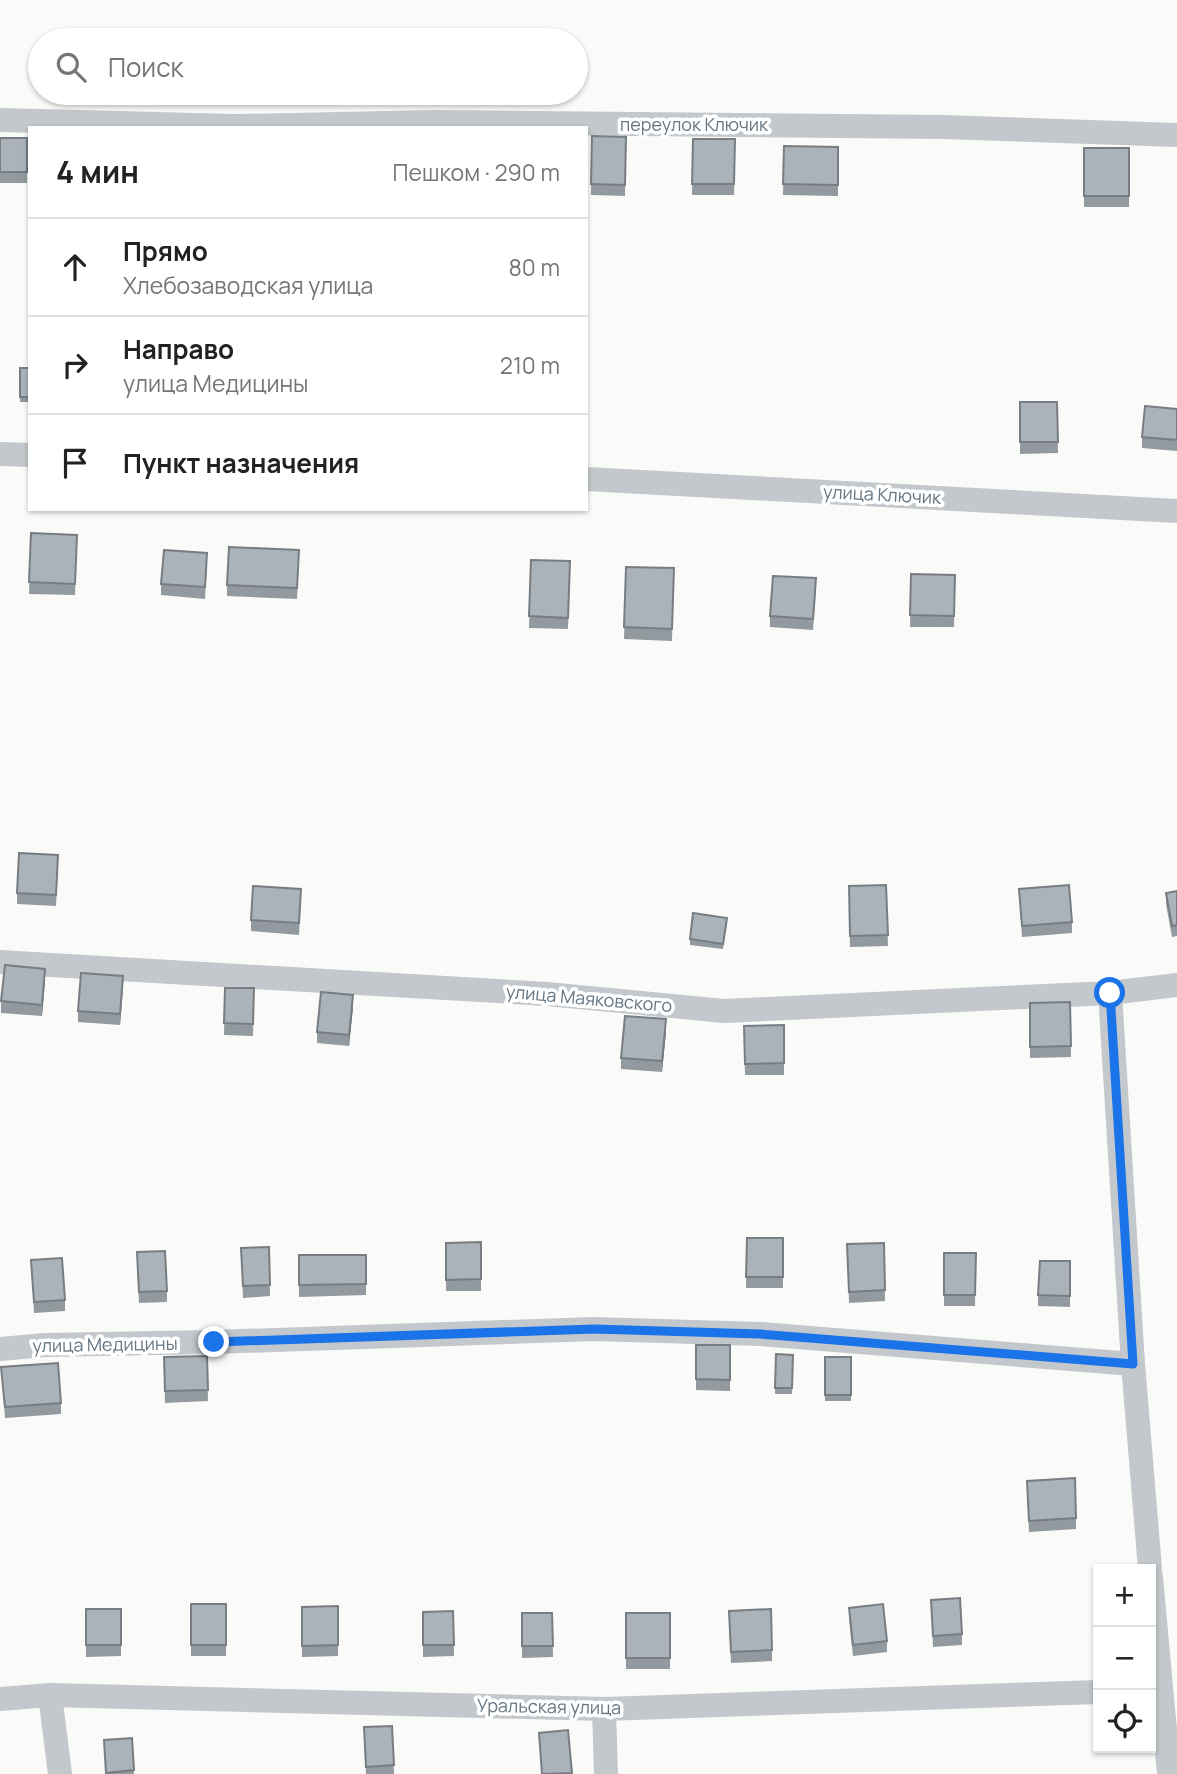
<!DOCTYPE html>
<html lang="ru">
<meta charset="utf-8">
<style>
body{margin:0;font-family:Manrope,sans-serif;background:#f6f6f6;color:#222}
.controls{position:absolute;right:21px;bottom:21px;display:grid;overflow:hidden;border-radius:0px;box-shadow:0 2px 5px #0004}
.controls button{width:63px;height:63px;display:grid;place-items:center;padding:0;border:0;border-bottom:2px solid #e0e0e0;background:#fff;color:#222;font:35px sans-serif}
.stop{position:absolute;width:21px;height:21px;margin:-16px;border:5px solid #1a73e8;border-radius:50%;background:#fff}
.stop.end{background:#1a73e8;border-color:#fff;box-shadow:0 2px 7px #0008}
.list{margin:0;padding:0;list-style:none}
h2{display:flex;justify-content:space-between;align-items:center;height:91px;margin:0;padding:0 28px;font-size:30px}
h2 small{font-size:23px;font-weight:400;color:#767676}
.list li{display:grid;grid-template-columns:46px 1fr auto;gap:21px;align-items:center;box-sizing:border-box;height:98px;padding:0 28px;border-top:2px solid #e0e0e0}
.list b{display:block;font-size:26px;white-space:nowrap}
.list p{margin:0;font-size:23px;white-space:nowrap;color:#767676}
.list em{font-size:23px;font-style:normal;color:#767676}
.icon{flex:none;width:38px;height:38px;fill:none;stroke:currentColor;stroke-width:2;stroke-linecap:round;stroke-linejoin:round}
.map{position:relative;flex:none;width:1177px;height:1774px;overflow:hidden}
.search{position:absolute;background:#fff;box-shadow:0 2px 5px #0004;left:28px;top:28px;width:560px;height:77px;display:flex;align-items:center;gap:18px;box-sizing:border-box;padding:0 24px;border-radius:38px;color:#767676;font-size:26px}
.panel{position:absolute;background:#fff;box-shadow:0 2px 5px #0004;left:28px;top:126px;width:560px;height:385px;border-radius:0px}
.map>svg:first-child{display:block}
</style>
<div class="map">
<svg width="1177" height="1774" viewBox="0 0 1177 1774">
<rect width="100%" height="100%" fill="#fafaf8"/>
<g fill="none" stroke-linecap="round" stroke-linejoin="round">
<g stroke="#c3c8cc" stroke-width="24">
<polyline points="0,120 236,126 435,122 944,127 1177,135"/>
<polyline points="0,454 30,455"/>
<polyline points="586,479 1177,511"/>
<polyline points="0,962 547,994 724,1011 1110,993 1177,985"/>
<polyline points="1110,993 1133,1364 1150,1569"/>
<polyline points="0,1349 45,1345 214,1342 594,1329 760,1334 1133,1364"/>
<polyline points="1151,1577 1169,1774"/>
<polyline points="50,1695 60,1774"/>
<polyline points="0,1699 50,1695 604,1709 1098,1692"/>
<polyline points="604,1709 606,1774"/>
</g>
</g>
<g fill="#929a9f">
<polygon points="592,136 626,137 625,196 591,195"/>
<rect x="0" y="138" width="27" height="45"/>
<polygon points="693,139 735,139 734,195 692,195"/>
<polygon points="784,146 838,147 838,196 783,195"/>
<rect x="1084" y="148" width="45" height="59"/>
<rect x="20" y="368" width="10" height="34"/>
<polygon points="1020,402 1057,402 1058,453 1020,454"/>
<polygon points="1177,409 1177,451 1142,448 1142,437"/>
<polygon points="31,533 77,535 75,595 29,594"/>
<polygon points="531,560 570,561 568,629 529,628"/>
<polygon points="299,561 297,599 227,596 227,585"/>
<polygon points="207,564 205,599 161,595 161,584"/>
<polygon points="626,567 674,568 672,641 624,639"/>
<polygon points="911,574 955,575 954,627 910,627"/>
<polygon points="816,590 813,630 770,627 770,616"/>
<polygon points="58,866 56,906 17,904 17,893"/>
<polygon points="886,885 888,946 850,947 849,886"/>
<polygon points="1019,889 1072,922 1072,933 1022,937"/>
<polygon points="1177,891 1177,936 1172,937 1166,904 1166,893"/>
<polygon points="301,900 299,935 251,931 251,920"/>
<polygon points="727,924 723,949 690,945 690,939"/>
<polygon points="45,980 42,1016 1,1013 1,1001"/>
<polygon points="123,987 120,1025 78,1022 78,1011"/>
<polygon points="225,988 254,988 253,1036 224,1035"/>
<polygon points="1070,1002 1071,1057 1030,1058 1030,1003"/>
<polygon points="353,1007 349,1046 317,1043 317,1032"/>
<polygon points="784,1025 784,1075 745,1075 744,1026"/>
<polygon points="666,1031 662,1072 621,1069 621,1058"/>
<polygon points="747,1238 783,1238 783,1288 746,1288"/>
<polygon points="481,1242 481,1291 446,1291 446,1243"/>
<polygon points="884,1243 885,1301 849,1303 847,1244"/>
<polygon points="269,1247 270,1296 243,1298 241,1248"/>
<polygon points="944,1253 976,1253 975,1306 944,1306"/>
<polygon points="299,1255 366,1255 366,1295 299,1297"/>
<polygon points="31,1260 65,1300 65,1311 34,1313"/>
<polygon points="1070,1261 1070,1307 1038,1306 1038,1295"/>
<polygon points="137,1264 167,1291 167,1302 139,1303"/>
<polygon points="696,1345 730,1345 730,1391 696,1390"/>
<polygon points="776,1354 793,1355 792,1394 775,1394"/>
<polygon points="207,1356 208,1401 165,1403 164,1357"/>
<rect x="825" y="1357" width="26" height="44"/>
<polygon points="1,1367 61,1403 61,1414 5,1418"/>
<polygon points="1027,1492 1076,1518 1076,1529 1029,1532"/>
<polygon points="931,1600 962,1634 962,1645 933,1647"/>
<rect x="191" y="1604" width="35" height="52"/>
<polygon points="338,1606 338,1656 302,1657 302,1607"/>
<polygon points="849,1608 887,1641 887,1652 853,1656 849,1619"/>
<polygon points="86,1609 121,1609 121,1656 86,1657"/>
<polygon points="453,1611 454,1656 423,1657 423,1612"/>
<polygon points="522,1613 552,1613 553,1657 522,1658"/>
<rect x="626" y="1613" width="44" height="56"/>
<polygon points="729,1622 772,1650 772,1661 731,1663"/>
<polygon points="392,1726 394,1774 366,1774 364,1738"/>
<polygon points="132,1738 134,1774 106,1774 104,1740"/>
</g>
<g fill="#777d82">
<polygon points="45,969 45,980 42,1016 42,1005"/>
<polygon points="123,976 123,987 120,1025 120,1014"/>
<polygon points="353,995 353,1007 349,1046 349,1035"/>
<polygon points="666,1019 666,1031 662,1072 662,1061"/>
</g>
<g fill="#aab3b9" stroke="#777d82" stroke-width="2">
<polygon points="592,136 626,137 625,185 591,184"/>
<rect x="0" y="138" width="27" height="34"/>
<polygon points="693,139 735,139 734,184 692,184"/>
<polygon points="784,146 838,147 838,185 783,184"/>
<rect x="1084" y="148" width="45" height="48"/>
<rect x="20" y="368" width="10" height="29"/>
<polygon points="1020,402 1057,402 1058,442 1020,442"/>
<polygon points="1145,406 1177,409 1177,440 1142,437"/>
<polygon points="31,533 77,535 75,584 29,582"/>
<polygon points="229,547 299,550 297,588 227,585"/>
<polygon points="164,550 207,553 205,587 161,584"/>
<polygon points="531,560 570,561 568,618 529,616"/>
<polygon points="626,567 674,568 672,629 624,627"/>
<polygon points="911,574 955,575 954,616 910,615"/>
<polygon points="773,576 816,578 813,619 770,616"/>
<polygon points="19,853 58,855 56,895 17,893"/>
<polygon points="886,885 888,935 850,936 849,886"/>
<polygon points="1069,885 1072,922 1022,926 1019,889"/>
<polygon points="253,886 301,889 299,923 251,920"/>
<polygon points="1177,891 1177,925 1172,926 1166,893"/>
<polygon points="693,913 727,918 723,944 690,939"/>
<polygon points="5,965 45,969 42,1005 1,1001"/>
<polygon points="81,973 123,976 120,1014 78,1011"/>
<polygon points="225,988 254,988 253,1024 224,1023"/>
<polygon points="321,992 353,995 349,1035 317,1032"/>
<polygon points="1070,1002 1071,1046 1030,1047 1030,1003"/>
<polygon points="625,1016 666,1019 662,1061 621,1058"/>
<polygon points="784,1025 784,1063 745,1064 744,1026"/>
<polygon points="747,1238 783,1238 783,1277 746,1277"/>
<polygon points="481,1242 481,1279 446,1280 446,1243"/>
<polygon points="884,1243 885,1290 849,1292 847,1244"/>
<polygon points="269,1247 270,1285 243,1286 241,1248"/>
<polygon points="165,1251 167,1291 139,1292 137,1252"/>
<polygon points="944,1253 976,1253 975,1295 944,1295"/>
<polygon points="299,1255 366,1255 366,1284 299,1285"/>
<polygon points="62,1258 65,1300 34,1302 31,1260"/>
<polygon points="1040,1261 1070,1261 1070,1296 1038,1295"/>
<polygon points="696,1345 730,1345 730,1380 696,1379"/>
<polygon points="776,1354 793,1355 792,1388 775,1388"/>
<polygon points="207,1356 208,1390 165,1391 164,1357"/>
<rect x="825" y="1357" width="26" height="38"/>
<polygon points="58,1363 61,1403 5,1407 1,1367"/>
<polygon points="1075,1478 1076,1518 1029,1521 1027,1481"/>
<polygon points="960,1598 962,1634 933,1636 931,1600"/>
<rect x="191" y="1604" width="35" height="41"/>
<polygon points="883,1604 887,1641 853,1645 849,1608"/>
<polygon points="338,1606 338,1645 302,1646 302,1607"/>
<rect x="86" y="1609" width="35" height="36"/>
<polygon points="771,1609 772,1650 731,1652 729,1611"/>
<polygon points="453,1611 454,1645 423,1645 423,1612"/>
<polygon points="522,1613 552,1613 553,1646 522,1646"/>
<rect x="626" y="1613" width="44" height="45"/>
<polygon points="392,1726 394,1765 366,1767 364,1727"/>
<polygon points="568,1730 572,1773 542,1774 539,1733"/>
<polygon points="132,1738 134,1770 106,1773 104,1740"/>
</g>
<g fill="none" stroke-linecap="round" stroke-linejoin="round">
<polyline stroke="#1a73e8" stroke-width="9" points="214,1342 594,1329 760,1334 1133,1364 1110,993"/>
</g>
<g text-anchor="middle" stroke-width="7" stroke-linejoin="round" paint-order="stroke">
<g font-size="18" fill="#657683" stroke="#fff">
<text x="694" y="131">переулок Ключик</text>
<text transform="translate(882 495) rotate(3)" y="6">улица Ключик</text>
<text transform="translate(589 999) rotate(5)" y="6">улица Маяковского</text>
<text transform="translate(105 1345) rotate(-1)" y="6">улица Медицины</text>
<text transform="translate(549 1707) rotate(1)" y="6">Уральская улица</text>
</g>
</g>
</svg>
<div class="controls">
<button>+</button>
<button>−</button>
<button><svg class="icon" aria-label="locate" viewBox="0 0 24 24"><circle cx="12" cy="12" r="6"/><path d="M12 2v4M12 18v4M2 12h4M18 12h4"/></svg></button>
</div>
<div class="stop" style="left:1110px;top:993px"></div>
<div class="stop end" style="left:214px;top:1342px"></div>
<div class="search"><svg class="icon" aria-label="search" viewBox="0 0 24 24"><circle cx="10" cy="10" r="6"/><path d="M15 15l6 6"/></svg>Поиск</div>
<section class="panel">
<h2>4 мин<small>Пешком · 290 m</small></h2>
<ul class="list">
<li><svg class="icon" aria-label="ahead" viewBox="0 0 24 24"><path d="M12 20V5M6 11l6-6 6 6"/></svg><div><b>Прямо</b><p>Хлебозаводская улица</p></div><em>80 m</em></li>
<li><svg class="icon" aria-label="right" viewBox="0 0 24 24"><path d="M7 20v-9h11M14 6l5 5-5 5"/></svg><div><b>Направо</b><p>улица Медицины</p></div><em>210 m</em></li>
<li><svg class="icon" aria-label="arrive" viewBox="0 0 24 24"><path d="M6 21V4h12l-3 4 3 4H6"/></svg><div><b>Пункт назначения</b></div></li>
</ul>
</section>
</div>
